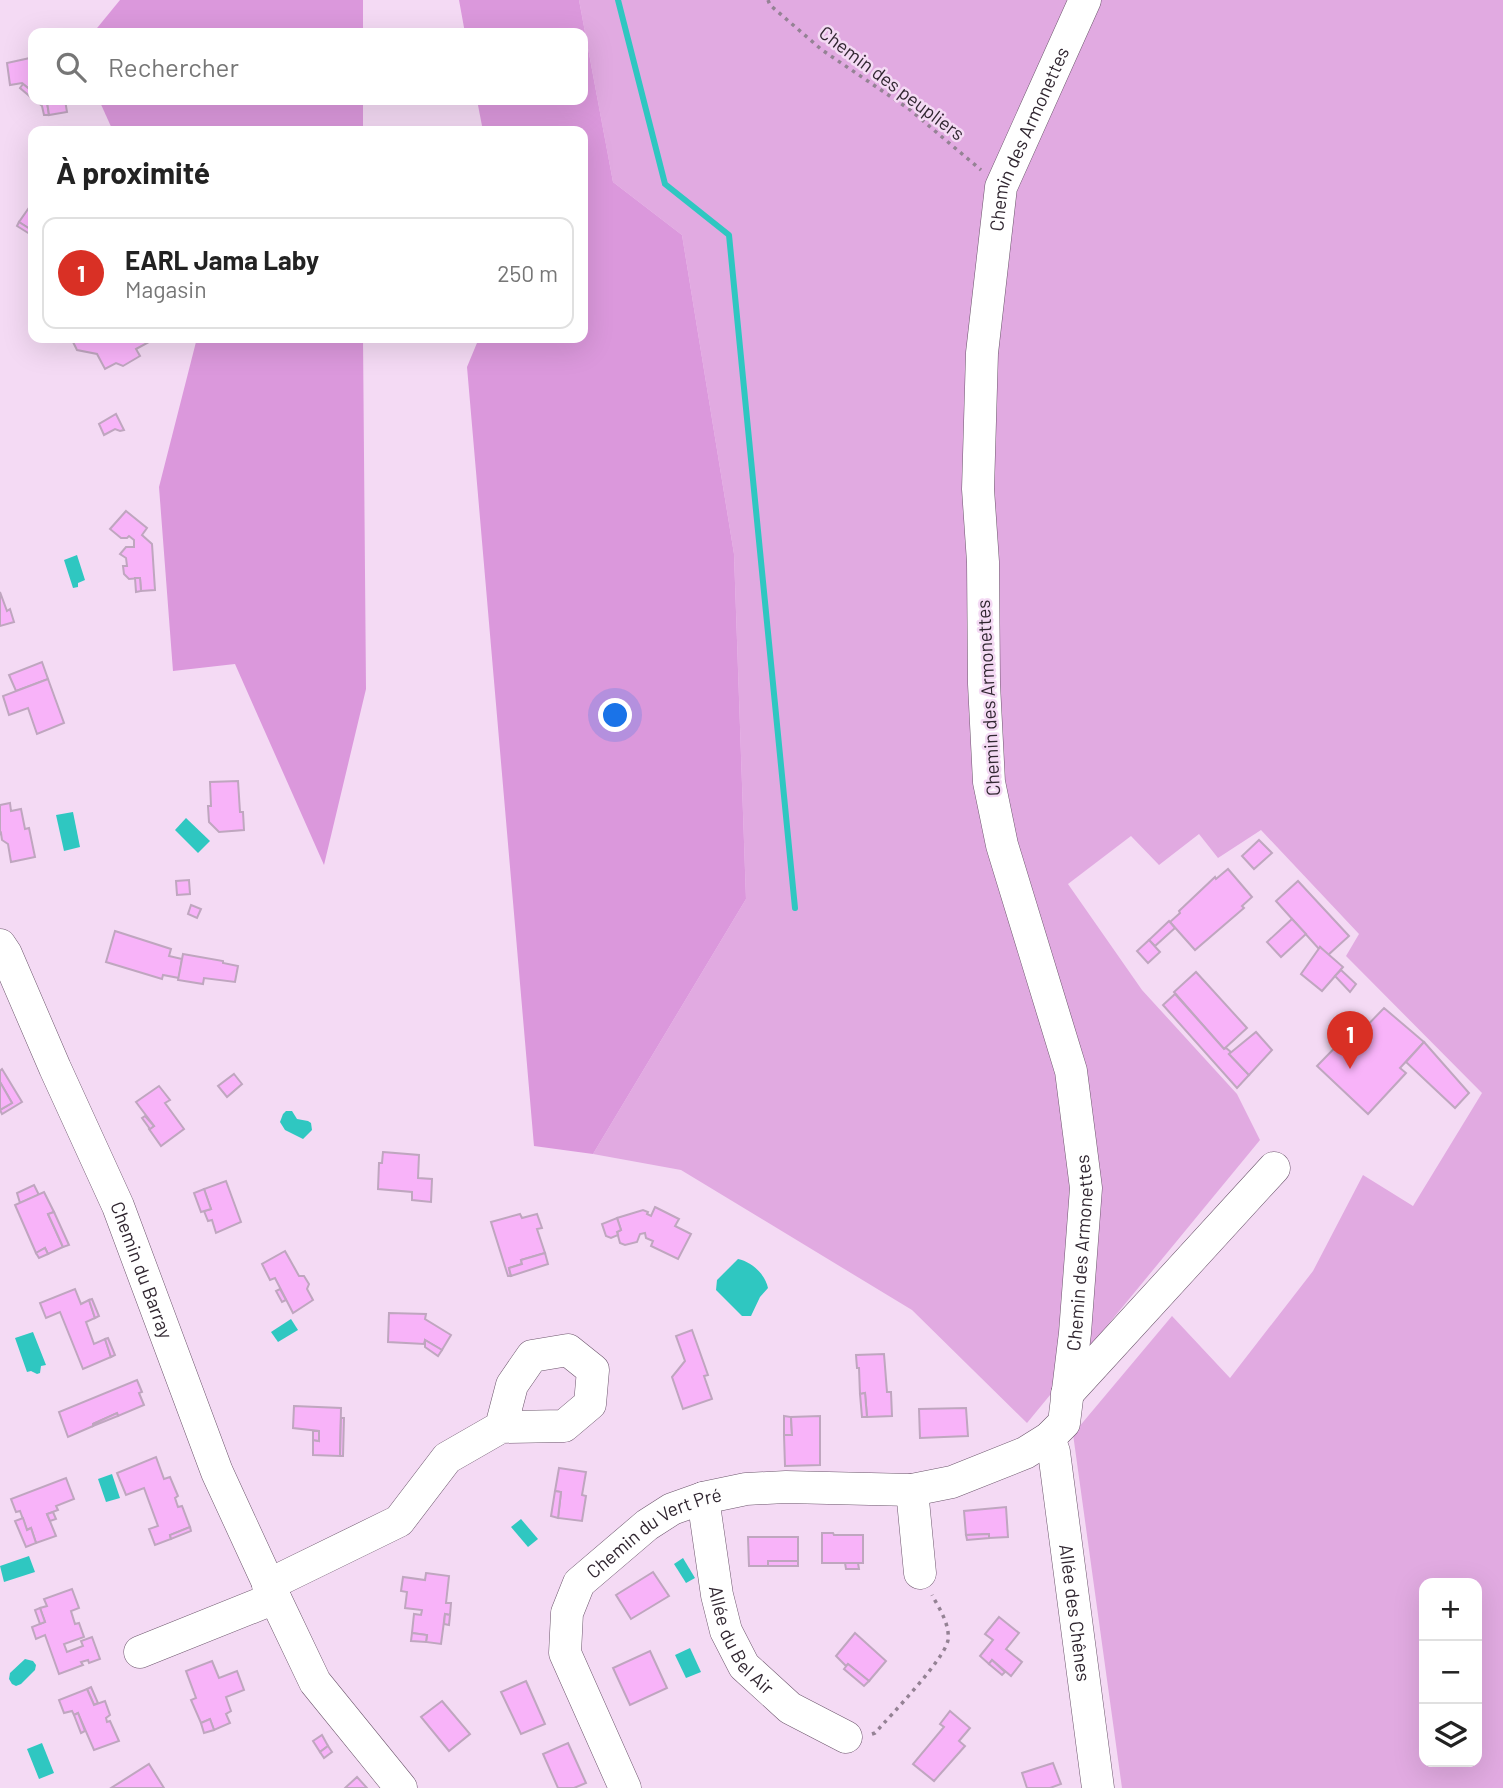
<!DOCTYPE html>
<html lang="fr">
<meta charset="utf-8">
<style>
body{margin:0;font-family:Barlow,sans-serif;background:#f2f2f2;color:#222}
.controls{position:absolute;right:21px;bottom:21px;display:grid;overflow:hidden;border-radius:14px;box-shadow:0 7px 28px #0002}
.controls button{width:63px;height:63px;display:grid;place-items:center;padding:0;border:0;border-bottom:2px solid #e0e0e0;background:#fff;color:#222;font:35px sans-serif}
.you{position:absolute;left:616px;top:716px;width:24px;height:24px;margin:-18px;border:5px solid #fff;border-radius:50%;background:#1a73e8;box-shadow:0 0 0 10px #1a73e833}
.badge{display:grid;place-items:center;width:46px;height:46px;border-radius:50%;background:#d93025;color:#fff;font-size:23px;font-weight:700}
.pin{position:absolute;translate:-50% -58px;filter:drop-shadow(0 2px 4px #0008)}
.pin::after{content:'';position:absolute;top:37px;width:24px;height:21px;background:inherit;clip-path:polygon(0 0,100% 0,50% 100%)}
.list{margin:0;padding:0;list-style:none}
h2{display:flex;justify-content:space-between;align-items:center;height:91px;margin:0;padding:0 28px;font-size:30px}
h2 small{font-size:23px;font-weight:400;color:#767676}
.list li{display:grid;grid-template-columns:46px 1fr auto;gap:21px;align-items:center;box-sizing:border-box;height:112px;margin:0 14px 14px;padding:0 14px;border:2px solid #e0e0e0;border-radius:14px}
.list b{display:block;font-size:26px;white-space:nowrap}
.list p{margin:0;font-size:23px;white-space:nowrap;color:#767676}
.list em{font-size:23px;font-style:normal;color:#767676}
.icon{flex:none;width:38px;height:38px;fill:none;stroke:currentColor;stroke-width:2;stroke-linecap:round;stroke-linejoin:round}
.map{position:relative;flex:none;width:1503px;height:1788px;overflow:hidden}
.search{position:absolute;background:#fff;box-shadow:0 7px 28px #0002;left:28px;top:28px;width:560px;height:77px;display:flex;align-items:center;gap:18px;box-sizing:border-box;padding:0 24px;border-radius:14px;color:#767676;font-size:26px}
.panel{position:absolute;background:#fff;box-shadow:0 7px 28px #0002;left:28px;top:126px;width:560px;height:217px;border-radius:14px}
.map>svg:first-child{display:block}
</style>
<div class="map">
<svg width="1503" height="1788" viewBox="0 0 1503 1788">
<rect width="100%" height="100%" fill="#f4daf4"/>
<path fill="#e1aae1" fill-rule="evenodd" d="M 579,0 L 1503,0 L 1503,1788 L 1122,1788 L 1073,1434 L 1172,1316 L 1230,1378 L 1313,1271 L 1363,1175 L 1413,1206 L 1482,1093 L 1346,956 L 1359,934 L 1261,830 L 1218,858 L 1199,834 L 1159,865 L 1131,836 L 1068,884 L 1142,990 L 1237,1094 L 1260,1140 L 1027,1423 L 912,1310 L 681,1170 L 593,1154 L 746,899 L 734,554 L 682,235 L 613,182 ZM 1424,1583 L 1477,1583 L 1477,1762 L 1424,1762 Z"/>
<g fill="#db98dc">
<polygon points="120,0 363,0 363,33 93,33"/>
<polygon points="459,0 579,0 613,182 682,235 734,554 746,899 593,1154 534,1146 467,367 479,338 583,338 583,131 483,131 477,100 583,100 583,33 465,33"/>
<polygon points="99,100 363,100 363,131 113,131"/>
<polygon points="197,338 363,338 366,689 324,865 235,664 173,671 159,487"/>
</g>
<g fill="#2fc7c1">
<polygon points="77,555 85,580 78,583 78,587 73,588 64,560"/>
<polygon points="73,812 80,847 64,851 56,815"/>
<polygon points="186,818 210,841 198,853 175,830"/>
<polygon points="286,1111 292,1111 297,1119 308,1121 311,1123 312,1130 303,1139 285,1130 280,1122 283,1114"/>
<path d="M 738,1259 C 752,1262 765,1274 768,1288 L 760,1297 L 751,1316 L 742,1316 L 716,1290 L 717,1280 Z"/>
<polygon points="291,1319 298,1330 278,1342 271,1332"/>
<polygon points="33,1332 46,1365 41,1366 40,1373 37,1374 31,1371 27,1372 15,1338"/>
<polygon points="112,1474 120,1498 106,1502 98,1479"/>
<polygon points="521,1519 538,1539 528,1547 511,1527"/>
<polygon points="29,1556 35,1572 4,1582 0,1566"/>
<polygon points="683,1558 695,1578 686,1583 674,1564"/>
<polygon points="690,1648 701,1672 686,1678 675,1655"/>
<polygon points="25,1659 33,1661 36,1665 35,1670 21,1684 16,1686 12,1684 9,1679 10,1673"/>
<polygon points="42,1743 54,1773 39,1779 27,1749"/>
</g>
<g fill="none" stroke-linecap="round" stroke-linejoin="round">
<polyline stroke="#2fc7c1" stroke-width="6" points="618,0 665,184 729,235 795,908"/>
</g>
<g fill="#f8b3f9" stroke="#bfa6bf" stroke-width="2">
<polygon points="30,58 33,67 33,92 22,83 10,85 7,63"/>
<polygon points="23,84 33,92 33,99 20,88"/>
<polygon points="35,100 43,100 47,102 49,115 44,115 42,106"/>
<polygon points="43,100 65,100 67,112 49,115 47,102"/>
<polygon points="33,202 33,231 19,222"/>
<polygon points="19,222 33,231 33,236 17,226"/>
<polygon points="71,338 149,338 151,341 136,349 140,356 123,366 116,363 105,369 97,354 77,350"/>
<polygon points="116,414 124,430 120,431 115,429 104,435 99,424"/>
<polygon points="126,511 147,528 142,535 152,544 155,590 141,591 140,578 129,579 124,574 123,566 127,566 126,558 120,554 126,547 134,547 134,540 129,536 127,538 121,538 110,529"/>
<polygon points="135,578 140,578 141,591 136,592"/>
<polygon points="0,592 7,611 10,609 14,622 0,626"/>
<polygon points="42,662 48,679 16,691 9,675"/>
<polygon points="48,679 64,723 37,734 28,708 9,715 3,696"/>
<polygon points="238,781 240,812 243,812 244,830 219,832 209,822 208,806 211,806 210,782"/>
<polygon points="10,803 11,811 21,809 25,829 29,828 35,857 11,862 8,844 2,840 1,833 0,834 0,805"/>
<polygon points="1259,840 1272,853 1254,869 1242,856"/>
<polygon points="1228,869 1252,897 1242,906 1244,908 1195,950 1170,922 1180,913 1179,911 1215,877 1216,879"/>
<polygon points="189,880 190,894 177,895 176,881"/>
<polygon points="1298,881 1349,936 1328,955 1320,947 1319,949 1276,901"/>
<polygon points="191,905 201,909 197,918 188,914"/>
<polygon points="1292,919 1306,934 1281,957 1267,942"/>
<polygon points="1169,921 1175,928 1155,946 1149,940"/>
<polygon points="115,931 171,949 169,956 182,959 179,978 163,975 162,979 106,962"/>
<polygon points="1149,940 1160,952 1148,963 1137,951"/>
<polygon points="1320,947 1343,967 1322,991 1301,974"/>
<polygon points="183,954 223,961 223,963 238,966 235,982 204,978 203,984 178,980"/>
<polygon points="1341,970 1356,984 1350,992 1335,976"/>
<polygon points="1196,972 1247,1028 1224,1049 1174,992"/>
<polygon points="1175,994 1224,1049 1226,1048 1231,1052 1229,1054 1249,1075 1237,1088 1163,1005"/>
<polygon points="1384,1008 1424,1042 1400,1068 1406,1073 1368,1114 1317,1066 1354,1028 1360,1033"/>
<polygon points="1256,1032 1272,1050 1249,1075 1229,1054"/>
<polygon points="1424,1042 1469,1093 1455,1108 1406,1062"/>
<polygon points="2,1069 22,1102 2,1114 0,1110 12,1103 0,1082 0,1071"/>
<polygon points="234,1074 242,1084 227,1097 218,1086"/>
<polygon points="0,1082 12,1103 0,1110"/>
<polygon points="159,1086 170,1100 165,1103 184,1129 161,1146 149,1129 154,1126 136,1102"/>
<polygon points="145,1116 154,1126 150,1129 142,1118"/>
<polygon points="383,1152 419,1155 418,1178 432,1179 431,1202 412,1200 412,1192 378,1189 379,1163 382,1163"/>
<polygon points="226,1181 241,1222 216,1233 212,1220 208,1221 204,1211 211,1209 204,1189"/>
<polygon points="34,1185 39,1195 20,1203 17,1193"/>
<polygon points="204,1189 211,1209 201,1212 194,1193"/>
<polygon points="44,1192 54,1212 48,1214 63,1247 48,1254 45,1248 36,1253 15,1205"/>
<polygon points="655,1207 679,1219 675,1226 691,1234 678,1259 651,1246 653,1241 646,1238 645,1233 640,1234 637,1242 625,1245 620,1243 617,1232 621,1230 617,1218 643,1210 648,1212 647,1214 651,1216"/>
<polygon points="54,1212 69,1245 63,1247 48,1214"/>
<polygon points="520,1214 522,1218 537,1214 542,1228 537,1229 545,1253 521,1260 522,1264 509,1268 511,1276 508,1276 491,1222"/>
<polygon points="617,1218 621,1230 617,1232 618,1235 611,1238 606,1236 602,1224"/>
<polygon points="45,1248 48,1254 39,1258 36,1253"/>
<polygon points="285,1251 299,1276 304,1276 309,1284 307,1289 313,1300 293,1313 275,1278 270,1280 262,1264"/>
<polygon points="545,1253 548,1264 511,1276 509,1268 522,1264 521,1260"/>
<polygon points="75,1289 81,1304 89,1300 95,1318 86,1322 94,1344 105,1339 111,1357 83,1369 60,1312 46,1318 40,1303"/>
<polygon points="280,1289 286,1300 282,1302 276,1291"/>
<polygon points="92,1299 99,1316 95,1318 89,1300"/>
<polygon points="389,1313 426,1314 425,1319 451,1335 442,1350 425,1340 424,1344 388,1342"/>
<polygon points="692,1330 708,1375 704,1376 712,1399 683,1409 672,1377 685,1361 676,1336"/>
<polygon points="108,1338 115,1355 111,1357 105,1339"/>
<polygon points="425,1340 442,1350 438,1356 425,1347"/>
<polygon points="884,1354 887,1392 891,1392 892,1416 867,1417 865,1393 860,1394 859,1368 857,1368 856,1355"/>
<polygon points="137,1380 142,1392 139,1393 144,1405 118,1416 117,1413 93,1424 93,1426 68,1437 59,1412"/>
<polygon points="865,1393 867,1417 862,1417 860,1394"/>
<polygon points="294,1406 341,1408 340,1456 313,1455 313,1440 319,1441 319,1431 293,1428"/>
<polygon points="966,1408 968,1436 920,1438 919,1409"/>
<polygon points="117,1413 118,1416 93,1426 93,1424"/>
<polygon points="784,1416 791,1417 792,1435 784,1435"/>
<polygon points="820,1416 820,1465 785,1466 784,1435 792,1435 791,1417"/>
<polygon points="341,1418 344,1418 343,1456 340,1456"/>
<polygon points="313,1431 319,1431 319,1441 313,1440"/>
<polygon points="156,1457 164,1479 170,1477 178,1496 175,1498 178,1507 182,1506 190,1527 170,1535 171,1539 155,1545 149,1529 158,1526 144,1488 126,1495 117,1473"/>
<polygon points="559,1468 586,1472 582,1495 586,1496 582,1521 558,1518 561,1492 555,1491"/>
<polygon points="66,1478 74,1499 56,1506 58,1510 47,1514 56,1536 36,1543 31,1528 27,1530 20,1511 16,1512 11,1499"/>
<polygon points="555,1491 561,1492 558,1518 551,1516"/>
<polygon points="1006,1507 1008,1537 989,1538 989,1534 966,1535 964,1511"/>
<polygon points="53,1512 56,1519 50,1521 47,1514"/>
<polygon points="23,1518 27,1530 31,1528 36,1543 26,1547 15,1521"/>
<polygon points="190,1527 191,1531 171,1539 170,1535"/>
<polygon points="822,1533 833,1533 834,1535 863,1535 863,1563 822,1563"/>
<polygon points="989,1534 989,1538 967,1540 966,1535"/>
<polygon points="748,1537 798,1537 798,1561 768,1561 768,1566 749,1566"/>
<rect x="768" y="1561" width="30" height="5"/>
<polygon points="845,1563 858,1563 859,1569 846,1569"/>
<polygon points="653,1572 669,1596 631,1619 616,1595"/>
<polygon points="426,1573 449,1576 446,1603 451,1603 450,1615 445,1614 441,1644 426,1642 427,1635 412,1633 414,1614 421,1615 422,1610 405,1608 407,1592 401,1591 403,1577 425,1580"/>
<polygon points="72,1589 79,1608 71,1611 75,1624 79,1623 84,1637 64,1644 67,1652 83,1646 81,1641 92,1637 100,1659 89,1663 88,1660 81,1662 83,1665 59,1674 45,1635 36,1639 32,1627 45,1622 40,1608 47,1606 44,1599"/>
<polygon points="40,1608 45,1622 40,1624 35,1610"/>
<polygon points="445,1614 450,1615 449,1625 444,1624"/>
<polygon points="999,1617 1019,1633 1006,1649 1022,1662 1011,1676 992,1660 989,1664 980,1656 993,1640 985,1634"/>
<polygon points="412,1633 427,1635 426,1642 411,1641"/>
<polygon points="855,1633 886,1661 869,1681 848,1664 846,1666 836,1656"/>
<polygon points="650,1651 667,1688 630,1705 613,1668"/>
<polygon points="992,1660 1005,1672 1002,1675 989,1664"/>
<polygon points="212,1661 219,1678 237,1671 244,1690 226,1697 231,1711 226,1714 230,1723 214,1730 210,1719 201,1723 191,1700 196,1698 186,1671"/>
<polygon points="848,1664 869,1681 864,1686 844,1669"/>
<polygon points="526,1681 545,1724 521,1734 501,1692"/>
<polygon points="91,1687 98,1703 94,1705 87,1689"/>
<polygon points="87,1689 94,1705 105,1701 110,1715 106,1718 107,1722 110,1721 119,1741 94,1750 78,1713 74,1715 72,1711 64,1713 59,1700"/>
<polygon points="442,1701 470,1734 449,1751 421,1717"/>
<polygon points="950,1711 970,1728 959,1741 965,1746 934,1781 913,1764 944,1727 940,1724"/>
<polygon points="78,1713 85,1731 81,1733 74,1715"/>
<polygon points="210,1719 214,1730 204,1733 201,1723"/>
<polygon points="322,1735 328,1746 320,1752 313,1741"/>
<polygon points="568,1743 586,1783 574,1788 558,1788 543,1754"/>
<polygon points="328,1746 332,1752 324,1758 320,1752"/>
<polygon points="1053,1763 1061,1784 1050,1788 1027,1788 1022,1773"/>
<polygon points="149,1764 164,1788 111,1788"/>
<polygon points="357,1777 367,1788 345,1788"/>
</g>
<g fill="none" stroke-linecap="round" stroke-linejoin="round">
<g stroke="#6c566c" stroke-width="33">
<g id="minor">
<path id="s1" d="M 0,945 L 6,954 L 55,1068 L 118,1206 L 217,1472 L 275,1598 L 315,1682 L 401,1788"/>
<polyline points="1067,1394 1274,1168"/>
<path id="s2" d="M 1049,1438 L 1054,1452 L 1098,1788"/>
<polyline points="912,1490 920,1573"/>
<path id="s3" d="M 703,1498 L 717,1595 L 726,1631 L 744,1666 L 790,1708 L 846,1737"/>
<polyline points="268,1585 399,1521 447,1458 501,1427 564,1426 590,1404 593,1370 568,1350 532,1356 512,1385 501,1427"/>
<polyline points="140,1652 275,1598"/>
<path id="s4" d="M 625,1788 L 565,1653 L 567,1613 L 579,1583 L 647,1525 L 672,1509 L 703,1498 L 746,1489 L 786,1487 L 912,1490 L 952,1482 L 1025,1453 L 1049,1438 L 1064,1423 L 1075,1333 L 1086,1188 L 1071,1071 L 1002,845 L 989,782 L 984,684 L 983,562 L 978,489 L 982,353 L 1001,187 L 1085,0"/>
</g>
</g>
<g stroke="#948294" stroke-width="3.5" stroke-dasharray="3.5 5" stroke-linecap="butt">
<polyline points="768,0 770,5 822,50 909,109 981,170"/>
<path d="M 872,1734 L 875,1733 C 890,1716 945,1659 948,1640 C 950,1624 939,1608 932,1595"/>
</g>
<use href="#minor" stroke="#fff" stroke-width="32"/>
</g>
<g text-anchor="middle" stroke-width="5" stroke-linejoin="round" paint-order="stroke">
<g font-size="19" fill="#312731" stroke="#f4daf4">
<text transform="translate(892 83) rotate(37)" y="7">Chemin des peupliers</text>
<text dy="7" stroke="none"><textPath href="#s4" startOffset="2056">Chemin des Armonettes</textPath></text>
<text transform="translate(988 698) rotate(-93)" y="7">Chemin des Armonettes</text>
<text dy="7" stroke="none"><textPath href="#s4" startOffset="922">Chemin des Armonettes</textPath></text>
<text dy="7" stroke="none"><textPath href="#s1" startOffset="355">Chemin du Barray</textPath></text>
<text dy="7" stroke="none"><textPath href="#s4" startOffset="312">Chemin du Vert Pré</textPath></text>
<text dy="7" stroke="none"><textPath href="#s2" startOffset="177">Allée des Chênes</textPath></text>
<text dy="7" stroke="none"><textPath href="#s3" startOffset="150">Allée du Bel Air</textPath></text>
</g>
</g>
</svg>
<div class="controls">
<button>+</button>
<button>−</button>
<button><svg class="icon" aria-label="layers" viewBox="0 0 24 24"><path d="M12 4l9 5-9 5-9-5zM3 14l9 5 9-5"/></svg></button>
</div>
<div class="you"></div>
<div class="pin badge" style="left:1350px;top:1069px">1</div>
<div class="search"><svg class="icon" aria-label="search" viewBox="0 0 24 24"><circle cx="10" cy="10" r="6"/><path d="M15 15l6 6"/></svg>Rechercher</div>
<section class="panel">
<h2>À proximité<small></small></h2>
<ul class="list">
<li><span class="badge">1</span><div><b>EARL Jama Laby</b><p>Magasin</p></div><em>250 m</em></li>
</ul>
</section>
</div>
